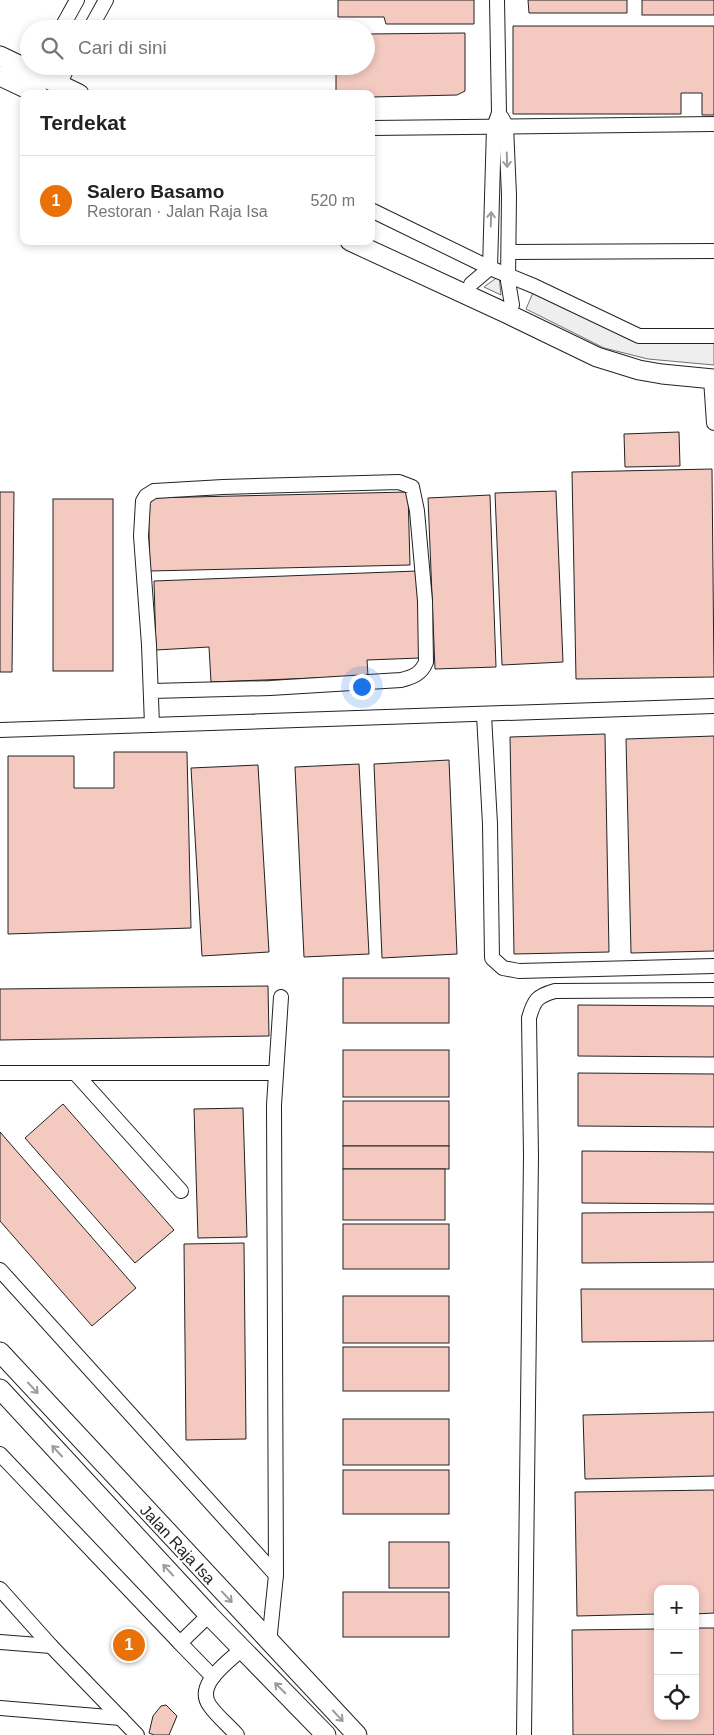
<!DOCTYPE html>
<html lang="id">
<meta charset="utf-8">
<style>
body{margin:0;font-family:Arial,sans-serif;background:#f2f2f2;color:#222}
.controls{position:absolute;right:15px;bottom:15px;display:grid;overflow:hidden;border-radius:10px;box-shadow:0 2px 8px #0003}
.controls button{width:45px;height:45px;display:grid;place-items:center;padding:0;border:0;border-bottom:1px solid #e0e0e0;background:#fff;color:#222;font:25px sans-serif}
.you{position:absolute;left:361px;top:686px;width:18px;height:18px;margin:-12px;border:4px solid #fff;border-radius:50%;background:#1a73e8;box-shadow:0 0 0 8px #1a73e833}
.badge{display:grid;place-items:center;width:32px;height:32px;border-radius:50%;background:#db2777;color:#fff;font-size:16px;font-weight:700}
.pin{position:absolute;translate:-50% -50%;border:2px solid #fff;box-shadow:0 1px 5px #0006}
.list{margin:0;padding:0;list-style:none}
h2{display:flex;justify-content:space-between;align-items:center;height:65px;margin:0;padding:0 20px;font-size:21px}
h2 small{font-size:16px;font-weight:400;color:#767676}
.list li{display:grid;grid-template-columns:32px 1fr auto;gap:15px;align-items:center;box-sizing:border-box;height:90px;padding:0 20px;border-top:1px solid #e0e0e0}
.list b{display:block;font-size:19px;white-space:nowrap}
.list p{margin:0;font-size:16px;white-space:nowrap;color:#767676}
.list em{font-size:16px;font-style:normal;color:#767676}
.icon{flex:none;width:28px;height:28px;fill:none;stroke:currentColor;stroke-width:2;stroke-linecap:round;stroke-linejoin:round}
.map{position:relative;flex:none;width:714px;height:1735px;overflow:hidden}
.search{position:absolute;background:#fff;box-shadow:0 2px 8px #0003;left:20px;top:20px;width:355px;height:55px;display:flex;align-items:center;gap:12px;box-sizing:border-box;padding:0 18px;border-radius:28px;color:#767676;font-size:19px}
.panel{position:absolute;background:#fff;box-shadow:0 2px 8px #0003;left:20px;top:90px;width:355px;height:155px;border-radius:10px}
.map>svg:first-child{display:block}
</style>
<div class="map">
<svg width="714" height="1735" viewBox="0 0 714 1735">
<rect width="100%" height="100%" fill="#fff"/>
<g fill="#eee" stroke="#6f6f6f">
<polygon points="499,276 501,295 484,287"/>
<polygon points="535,288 639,340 714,342 714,365 648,359 604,348 526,309"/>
</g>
<g fill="#f3c9c0" stroke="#222">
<polygon points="338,0 474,0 474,24 386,24 384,17 338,17"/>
<polygon points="528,0 627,0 627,13 529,13"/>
<rect x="642" y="0" width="72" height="15"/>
<polygon points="513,26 714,26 714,115 702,115 702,93 681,93 681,114 513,114"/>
<polygon points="465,33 465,91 457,95 371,97 371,94 336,94 336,66 366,66 366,34"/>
<polygon points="679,432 680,466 625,467 624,434"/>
<polygon points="712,469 714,677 576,679 572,472"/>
<polygon points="556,491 563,662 502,665 495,493"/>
<polygon points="0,492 14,492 12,672 0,672"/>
<polygon points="408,492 410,565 150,571 148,498"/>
<polygon points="490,495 496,667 435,669 428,498"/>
<rect x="53" y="499" width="60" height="172"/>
<polygon points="417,571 420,658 367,660 368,676 211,682 209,647 156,650 154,581"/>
<polygon points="605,734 609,952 514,954 510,737"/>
<polygon points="714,736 714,951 631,953 626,739"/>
<polygon points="114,752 187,752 191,928 8,934 8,756 74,756 74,788 114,788"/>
<polygon points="449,760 457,954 382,958 374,764"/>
<polygon points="359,764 369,954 304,957 295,767"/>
<polygon points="258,765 269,952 202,956 191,768"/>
<rect x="343" y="978" width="106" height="45"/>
<polygon points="268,986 269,1036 0,1040 0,989"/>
<polygon points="578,1005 714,1006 714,1057 578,1056"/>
<rect x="343" y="1050" width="106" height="47"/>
<polygon points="578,1073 714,1074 714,1127 578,1126"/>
<rect x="343" y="1101" width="106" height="45"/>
<polygon points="63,1104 174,1230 135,1263 25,1138"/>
<polygon points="243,1108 247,1237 198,1238 194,1109"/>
<polygon points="0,1132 136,1288 92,1326 0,1221"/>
<rect x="343" y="1146" width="106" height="23"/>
<polygon points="582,1151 714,1152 714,1204 582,1203"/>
<rect x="343" y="1169" width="102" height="51"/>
<polygon points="714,1212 714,1262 582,1263 582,1213"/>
<rect x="343" y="1224" width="106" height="45"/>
<polygon points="244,1243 246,1439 186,1440 184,1244"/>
<polygon points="581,1289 714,1289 714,1341 582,1342"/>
<rect x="343" y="1296" width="106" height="47"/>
<rect x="343" y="1347" width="106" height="44"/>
<polygon points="714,1412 714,1476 585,1479 583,1415"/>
<rect x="343" y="1419" width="106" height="46"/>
<rect x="343" y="1470" width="106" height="44"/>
<polygon points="714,1490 714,1613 695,1614 695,1589 658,1589 658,1614 577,1616 575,1492"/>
<rect x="389" y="1542" width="60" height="46"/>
<rect x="343" y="1592" width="106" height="45"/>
<polygon points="695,1628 714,1628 714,1735 573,1735 572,1630 658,1629 658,1716 695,1716"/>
<polygon points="166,1705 177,1716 169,1735 154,1735 149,1733 153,1716 161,1706"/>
</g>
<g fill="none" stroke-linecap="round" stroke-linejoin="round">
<g stroke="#222" stroke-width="16">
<g id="minor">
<polyline points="61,29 77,0"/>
<polyline points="90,29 106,0"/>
<polyline points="55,94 68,66"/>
<polyline points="502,118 506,126 509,195 508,281 512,305"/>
<polyline points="371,128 714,124"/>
<polyline points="371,210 490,268 534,286 639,336 714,336"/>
<polyline points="509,252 714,251"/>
<polyline points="471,284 490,268 494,127 499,113 497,0"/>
<polyline points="711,379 714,423"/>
<path d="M 152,691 L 270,688 L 401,680 C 413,677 421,674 426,662 L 425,601 L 417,511 L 412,487 L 399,482 L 223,487 L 154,491 L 146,496 L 143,501 L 141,536 L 149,645 L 152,725"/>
<polyline points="484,715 490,824 492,958 503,968 519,971 714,966"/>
<polyline points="0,730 714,706"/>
<polyline points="0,1073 275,1073"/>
<polyline points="76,1074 181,1191"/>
<polyline points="0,1270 276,1575"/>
<polyline points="0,1454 180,1643 209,1615"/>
<polyline points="0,1589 51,1646 137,1735"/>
<polyline points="0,1642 51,1646"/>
<polyline points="180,1643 213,1677"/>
<polyline points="269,1643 276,1575 274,1105 281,997"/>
<polyline points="0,1708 121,1718"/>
<path d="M 237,1735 C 228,1725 217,1716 210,1706 C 194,1685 228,1662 242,1649"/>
<path d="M 524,1735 L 531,1156 L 529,1018 C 534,1000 537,996 555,991 L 714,990"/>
</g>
</g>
<g stroke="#222" stroke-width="21">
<g id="major">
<polyline points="0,56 79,94"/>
<polyline points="0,76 38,94"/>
<polyline points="350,241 508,314 597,357 639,370 662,374 714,379"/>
<polyline points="0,1352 357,1735"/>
<polyline points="0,1389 209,1615 326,1735"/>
</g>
</g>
<use href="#minor" stroke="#fff" stroke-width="14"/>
<use href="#major" stroke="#fff" stroke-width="19"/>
</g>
<defs><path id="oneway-shaft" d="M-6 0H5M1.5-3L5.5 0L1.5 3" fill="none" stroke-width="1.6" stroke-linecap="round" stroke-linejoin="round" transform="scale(1.25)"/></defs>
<g stroke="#9c9c9c">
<use href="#oneway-shaft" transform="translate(507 160) rotate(88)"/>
<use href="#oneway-shaft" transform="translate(491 219) rotate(-88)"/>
<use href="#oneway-shaft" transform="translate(33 1388) rotate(47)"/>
<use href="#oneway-shaft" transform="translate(57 1451) rotate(-133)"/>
<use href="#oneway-shaft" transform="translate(168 1570) rotate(-133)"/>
<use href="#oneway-shaft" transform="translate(227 1597) rotate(47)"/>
<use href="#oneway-shaft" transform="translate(280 1688) rotate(-135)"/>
<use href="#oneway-shaft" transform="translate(338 1716) rotate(47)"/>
</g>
<g text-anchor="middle" stroke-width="4" stroke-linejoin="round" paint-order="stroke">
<g font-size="16" fill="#222" stroke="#fff">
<text transform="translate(178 1544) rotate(47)" y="6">Jalan Raja Isa</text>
</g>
</g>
</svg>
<div class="controls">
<button>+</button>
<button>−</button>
<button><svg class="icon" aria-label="locate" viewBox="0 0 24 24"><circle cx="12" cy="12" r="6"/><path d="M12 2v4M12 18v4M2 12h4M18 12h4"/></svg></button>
</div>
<div class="you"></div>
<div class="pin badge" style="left:129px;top:1645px;background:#e8710a">1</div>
<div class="search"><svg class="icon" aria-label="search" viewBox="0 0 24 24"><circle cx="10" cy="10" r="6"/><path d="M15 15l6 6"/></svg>Cari di sini</div>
<section class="panel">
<h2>Terdekat<small></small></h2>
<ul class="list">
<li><span class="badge" style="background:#e8710a">1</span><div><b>Salero Basamo</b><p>Restoran · Jalan Raja Isa</p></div><em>520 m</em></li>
</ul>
</section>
</div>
